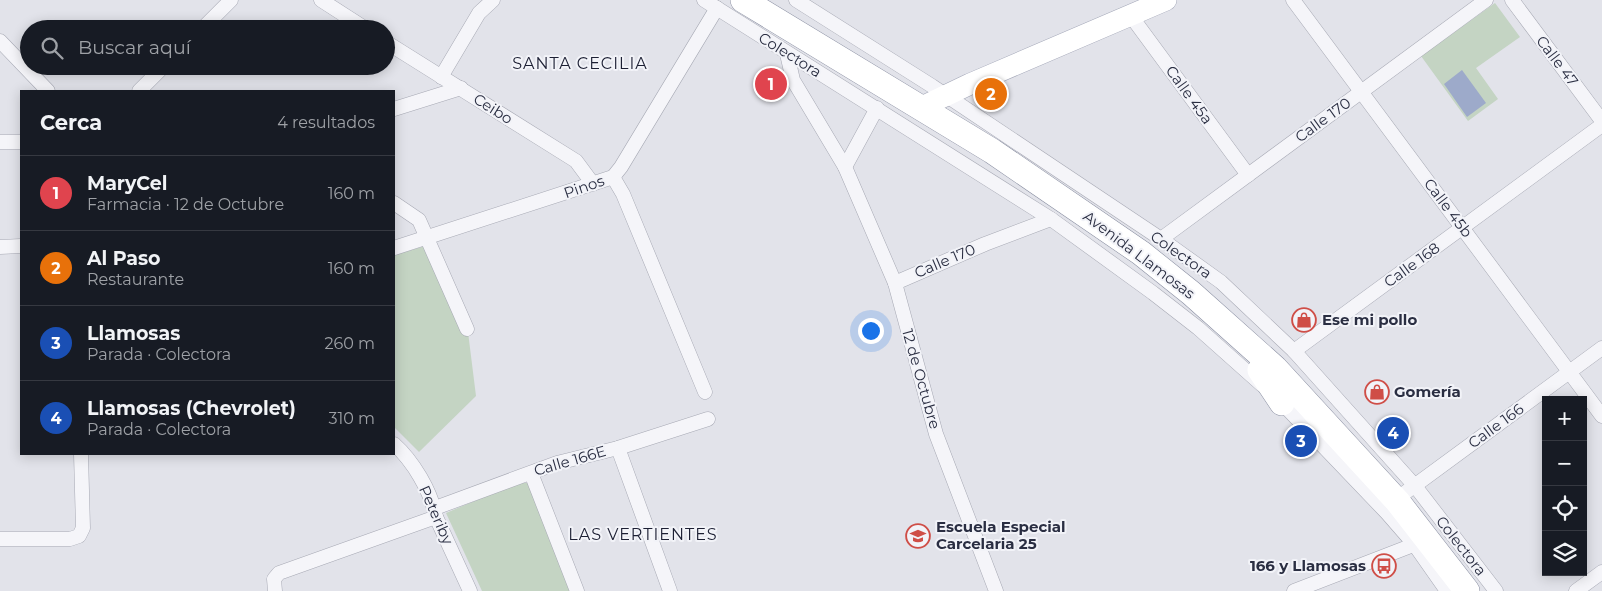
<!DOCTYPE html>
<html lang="es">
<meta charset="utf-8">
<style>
body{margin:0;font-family:Montserrat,sans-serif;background:#20242c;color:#f1f3f6}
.controls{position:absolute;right:15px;bottom:15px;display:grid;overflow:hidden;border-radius:0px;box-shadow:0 2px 12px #0003}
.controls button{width:45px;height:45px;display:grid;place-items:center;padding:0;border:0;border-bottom:1px solid #363941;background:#171b24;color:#f1f3f6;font:25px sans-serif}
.you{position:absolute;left:870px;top:330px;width:18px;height:18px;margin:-12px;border:4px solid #fff;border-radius:50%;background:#1a73e8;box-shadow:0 0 0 8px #1a73e833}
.badge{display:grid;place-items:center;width:32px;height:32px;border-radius:50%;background:#b45309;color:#fff;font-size:16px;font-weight:700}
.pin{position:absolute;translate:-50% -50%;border:2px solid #fff;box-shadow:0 1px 5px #0006}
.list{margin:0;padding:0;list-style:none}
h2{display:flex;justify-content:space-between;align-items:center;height:65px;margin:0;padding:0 20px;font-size:21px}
h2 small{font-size:16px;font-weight:400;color:#9ea1a6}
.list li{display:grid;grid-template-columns:32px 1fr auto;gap:15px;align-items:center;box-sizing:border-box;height:75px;padding:0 20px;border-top:1px solid #363941}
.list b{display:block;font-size:19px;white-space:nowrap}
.list p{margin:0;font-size:16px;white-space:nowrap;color:#9ea1a6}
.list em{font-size:16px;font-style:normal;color:#9ea1a6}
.icon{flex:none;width:28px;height:28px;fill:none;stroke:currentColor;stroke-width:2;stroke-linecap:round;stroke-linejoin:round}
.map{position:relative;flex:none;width:1602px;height:591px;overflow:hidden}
.search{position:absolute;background:#171b24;box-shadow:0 2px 12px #0003;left:20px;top:20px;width:375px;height:55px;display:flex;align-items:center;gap:12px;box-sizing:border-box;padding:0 18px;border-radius:28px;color:#9ea1a6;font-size:19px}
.panel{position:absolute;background:#171b24;box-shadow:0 2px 12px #0003;left:20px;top:90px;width:375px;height:365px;border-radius:0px}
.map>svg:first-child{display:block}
</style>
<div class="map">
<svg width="1602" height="591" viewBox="0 0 1602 591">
<rect width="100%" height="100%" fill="#e2e3ea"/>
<g fill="#c4d4c3">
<polygon points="1495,3 1520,37 1476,68 1498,99 1468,121 1421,56"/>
<polygon points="432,244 467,324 476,396 419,452 394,427 394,255"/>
<polygon points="517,483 528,483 570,591 482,591 446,513"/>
</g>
<polygon fill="#9daaca" points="1462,70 1486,103 1467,117 1444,84"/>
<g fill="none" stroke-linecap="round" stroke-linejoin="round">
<g stroke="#a7a9b4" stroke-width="15">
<g id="street">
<polyline points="321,0 366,29"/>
<polyline points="704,0 1051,219 1153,293 1198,328 1262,385"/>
<polyline points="796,0 932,86 1161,239 1221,282 1294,351 1415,486 1496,591"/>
<polyline points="1293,0 1602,416"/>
<polyline points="1512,0 1602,121"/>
<polyline points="1131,16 1248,175"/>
<polyline points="202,29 231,0"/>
<polyline points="0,41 48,91"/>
<polyline points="386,42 576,161 593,184"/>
<polyline points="787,54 793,80 845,167 895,283 936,434 996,591"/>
<polyline points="441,77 479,13 493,0"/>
<polyline points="139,91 164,66"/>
<polyline points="394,109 461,88"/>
<polyline points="0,142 21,142"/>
<polyline points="845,167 877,108"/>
<polyline points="613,177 623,194 705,392"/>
<polyline points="394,203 419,220 467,329"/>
<polyline points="1161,239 1486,0"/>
<polyline points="0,247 21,246"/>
<polyline points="394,248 613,177 621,167 717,8"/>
<polyline points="895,283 985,244 1051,219"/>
<polyline points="1294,351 1602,125"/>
<polyline points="1278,399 1387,513 1414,544 1447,591"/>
<path d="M 394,444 C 413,461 431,491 436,517 L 470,591"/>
<polyline points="618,448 670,591"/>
<polyline points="531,473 577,591"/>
<polyline points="1391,503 1602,348"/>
<polyline points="435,508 557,463 618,448 708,419"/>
<polyline points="0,539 70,539 79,536 83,528 81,454"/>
<polyline points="275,591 274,579 279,573 436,517"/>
<polyline points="1294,591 1421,542"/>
<polyline points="1576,591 1602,572"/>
</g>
</g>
<g stroke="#a1a5b6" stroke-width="22">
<polyline id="primary" points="922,107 970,84 1166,0"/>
</g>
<g stroke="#898ea1" stroke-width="26">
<g id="highway">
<polyline points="743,0 992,151 1141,253 1191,293 1275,368 1398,502 1467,591"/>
<polyline points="1260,370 1282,403"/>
</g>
</g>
<use href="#street" stroke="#f5f5f9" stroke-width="14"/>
<use href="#primary" stroke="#fff" stroke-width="21"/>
<use href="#highway" stroke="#fff" stroke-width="25"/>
</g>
<defs>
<g id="shop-ring" transform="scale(1.25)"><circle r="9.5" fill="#f2f3f8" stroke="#cf4e47" stroke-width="1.5"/><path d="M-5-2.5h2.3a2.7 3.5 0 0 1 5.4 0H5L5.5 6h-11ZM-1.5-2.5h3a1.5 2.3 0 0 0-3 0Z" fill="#cf4e47"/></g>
<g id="school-ring" transform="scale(1.25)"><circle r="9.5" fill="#f2f3f8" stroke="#cf4e47" stroke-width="1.5"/><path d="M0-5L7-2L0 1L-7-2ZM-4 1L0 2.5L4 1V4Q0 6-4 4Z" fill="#cf4e47"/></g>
<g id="bus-ring" transform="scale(1.25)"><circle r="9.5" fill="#f2f3f8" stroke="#cf4e47" stroke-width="1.5"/><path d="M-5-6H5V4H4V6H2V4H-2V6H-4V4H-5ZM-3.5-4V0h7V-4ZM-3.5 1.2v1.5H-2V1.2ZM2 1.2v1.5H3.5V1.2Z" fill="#cf4e47"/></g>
</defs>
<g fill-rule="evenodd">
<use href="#shop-ring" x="1304" y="320"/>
<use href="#shop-ring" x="1377" y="392"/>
<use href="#school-ring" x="918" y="536"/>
<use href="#bus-ring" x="1384" y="566"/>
</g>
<g text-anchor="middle" stroke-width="4" stroke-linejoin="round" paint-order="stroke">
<g font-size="15" fill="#2a2e42" stroke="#f2f3f8">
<text transform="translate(790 55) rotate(32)" y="5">Colectora</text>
<text transform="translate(1557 61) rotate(53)" y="5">Calle 47</text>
<text transform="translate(1189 95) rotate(54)" y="5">Calle 45a</text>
<text transform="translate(493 109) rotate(32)" y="5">Ceibo</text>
<text transform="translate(1323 120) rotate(-36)" y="5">Calle 170</text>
<text transform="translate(584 187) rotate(-19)" y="5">Pinos</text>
<text transform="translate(1448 208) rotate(53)" y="5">Calle 45b</text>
<text transform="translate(1139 255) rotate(37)" y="5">Avenida Llamosas</text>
<text transform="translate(1181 255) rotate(35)" y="5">Colectora</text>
<text transform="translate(945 261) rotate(-23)" y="5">Calle 170</text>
<text transform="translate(1412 265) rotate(-36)" y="5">Calle 168</text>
<text transform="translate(921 379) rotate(74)" y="5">12 de Octubre</text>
<text transform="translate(1496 426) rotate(-36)" y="5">Calle 166</text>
<text transform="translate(570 461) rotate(-16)" y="5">Calle 166E</text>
<text transform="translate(436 515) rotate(66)" y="5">Peteriby</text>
<text transform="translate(1461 546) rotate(52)" y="5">Colectora</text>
</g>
<g font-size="15" font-weight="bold" fill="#2a2e42" stroke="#f2f3f8" text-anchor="start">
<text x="1322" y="325">Ese mi pollo</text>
<text x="1394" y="397">Gomería</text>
<text x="936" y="532">Escuela Especial<tspan x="936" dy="17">Carcelaria 25</tspan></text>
<text x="1366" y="571" text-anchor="end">166 y Llamosas</text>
</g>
<g font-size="16" letter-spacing="1" fill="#1c1f33" stroke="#f2f3f8">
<text x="580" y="69">SANTA CECILIA</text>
<text x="643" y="540">LAS VERTIENTES</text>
</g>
</g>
</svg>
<div class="controls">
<button>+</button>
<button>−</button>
<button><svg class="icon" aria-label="locate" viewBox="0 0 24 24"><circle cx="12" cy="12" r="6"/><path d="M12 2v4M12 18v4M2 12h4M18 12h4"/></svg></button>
<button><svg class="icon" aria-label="layers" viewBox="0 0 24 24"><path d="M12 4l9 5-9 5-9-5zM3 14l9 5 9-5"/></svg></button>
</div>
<div class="you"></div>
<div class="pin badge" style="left:771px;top:84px;background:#e0444e">1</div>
<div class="pin badge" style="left:991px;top:94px;background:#e8710a">2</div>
<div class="pin badge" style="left:1301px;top:441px;background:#1a4fb4">3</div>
<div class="pin badge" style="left:1393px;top:433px;background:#1a4fb4">4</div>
<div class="search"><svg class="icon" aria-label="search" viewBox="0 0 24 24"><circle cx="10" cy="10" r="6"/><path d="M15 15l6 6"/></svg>Buscar aquí</div>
<section class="panel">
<h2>Cerca<small>4 resultados</small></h2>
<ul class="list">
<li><span class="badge" style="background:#e0444e">1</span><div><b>MaryCel</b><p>Farmacia · 12 de Octubre</p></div><em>160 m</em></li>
<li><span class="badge" style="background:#e8710a">2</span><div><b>Al Paso</b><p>Restaurante</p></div><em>160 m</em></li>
<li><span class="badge" style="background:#1a4fb4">3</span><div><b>Llamosas</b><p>Parada · Colectora</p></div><em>260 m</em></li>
<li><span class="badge" style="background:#1a4fb4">4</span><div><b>Llamosas (Chevrolet)</b><p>Parada · Colectora</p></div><em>310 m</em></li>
</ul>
</section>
</div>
